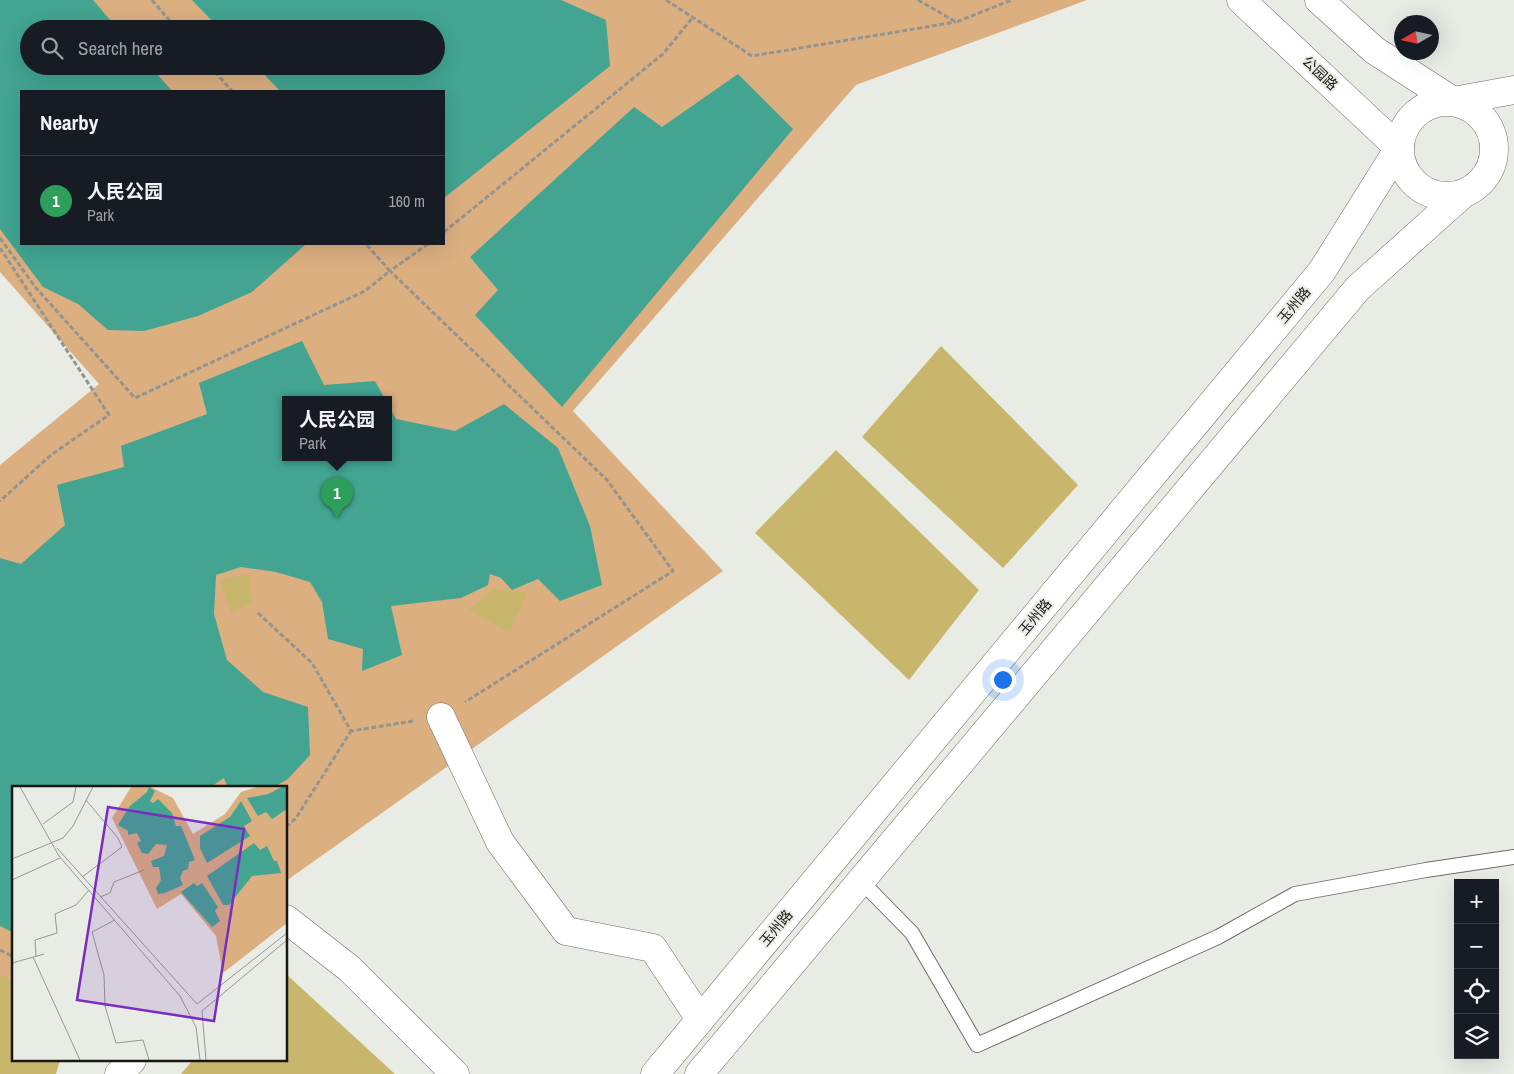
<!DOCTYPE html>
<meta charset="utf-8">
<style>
body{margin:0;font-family:"Archivo Narrow","Noto Sans SC",sans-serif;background:#20242c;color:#f1f3f6}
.controls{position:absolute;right:15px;bottom:15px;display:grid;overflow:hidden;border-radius:0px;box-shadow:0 5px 20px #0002}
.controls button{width:45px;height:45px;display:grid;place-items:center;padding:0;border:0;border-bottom:1px solid #363941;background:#171b24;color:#f1f3f6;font:25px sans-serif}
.compass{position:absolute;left:1394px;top:15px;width:45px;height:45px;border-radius:50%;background:#171b24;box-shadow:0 5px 20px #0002;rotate:261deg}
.you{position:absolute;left:1002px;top:679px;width:18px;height:18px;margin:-12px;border:4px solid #fff;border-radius:50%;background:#1a73e8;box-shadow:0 0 0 8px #1a73e833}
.badge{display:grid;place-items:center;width:32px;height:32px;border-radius:50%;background:#c78eb8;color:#fff;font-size:16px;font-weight:700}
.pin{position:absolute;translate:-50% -41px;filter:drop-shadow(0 1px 2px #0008)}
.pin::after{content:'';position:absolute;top:26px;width:18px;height:15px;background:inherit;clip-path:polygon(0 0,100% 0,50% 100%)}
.popup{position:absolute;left:282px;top:396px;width:110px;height:65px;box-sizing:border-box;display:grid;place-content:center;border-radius:0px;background:#171b24;filter:drop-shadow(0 1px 4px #0005);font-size:16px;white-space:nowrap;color:#9ea1a6}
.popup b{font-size:19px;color:#f1f3f6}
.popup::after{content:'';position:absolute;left:50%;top:100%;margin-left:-10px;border:10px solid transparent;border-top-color:#171b24}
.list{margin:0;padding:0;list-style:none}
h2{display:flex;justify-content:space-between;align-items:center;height:65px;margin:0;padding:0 20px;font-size:21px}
h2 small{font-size:16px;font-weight:400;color:#9ea1a6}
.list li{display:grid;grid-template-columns:32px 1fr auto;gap:15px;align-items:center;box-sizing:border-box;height:90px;padding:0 20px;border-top:1px solid #363941}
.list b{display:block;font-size:19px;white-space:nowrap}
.list p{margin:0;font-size:16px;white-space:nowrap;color:#9ea1a6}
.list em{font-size:16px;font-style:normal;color:#9ea1a6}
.icon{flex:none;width:28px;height:28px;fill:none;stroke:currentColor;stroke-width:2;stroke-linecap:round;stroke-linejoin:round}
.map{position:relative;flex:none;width:1514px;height:1074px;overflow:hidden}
.search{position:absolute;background:#171b24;box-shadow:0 5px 20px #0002;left:20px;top:20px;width:425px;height:55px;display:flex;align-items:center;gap:12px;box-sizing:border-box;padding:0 18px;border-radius:28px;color:#9ea1a6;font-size:19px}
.panel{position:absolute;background:#171b24;box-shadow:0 5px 20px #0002;left:20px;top:90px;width:425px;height:155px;border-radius:0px}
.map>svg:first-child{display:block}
</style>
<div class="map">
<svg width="1514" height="1074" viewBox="0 0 1514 1074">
<rect width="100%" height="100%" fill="#e9ece4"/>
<path fill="#dcaf80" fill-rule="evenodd" d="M 0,0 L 1087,0 L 856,85 L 573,411 L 723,571 L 286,881 L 286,788 L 14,788 L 14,1003 L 0,998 L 0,465 L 99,384 L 0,272 ZM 29,29 L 436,29 L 436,66 L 29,66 ZM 21,91 L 444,91 L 444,244 L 21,244 ZM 286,399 L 388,399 L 388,457 L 286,457 Z"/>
<g fill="#42a491">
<polygon points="0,0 93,0 118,29 29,29 29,66 150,66 172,91 21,91 21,244 305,245 252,292 198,316 144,331 108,330 78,304 43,287 0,229"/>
<polygon points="192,0 561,0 606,20 610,66 444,198 444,91 280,91 256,66 436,66 436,29 220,29"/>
<polygon points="738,74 793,129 562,407 475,315 498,290 470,257 634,107 662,127"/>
<polygon points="302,341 324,385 375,381 385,399 286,399 286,457 388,457 388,405 396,419 455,431 504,404 558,448 590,526 602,585 560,601 538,579 512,590 501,578 490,574 488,585 461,598 391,606 402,655 362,671 363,649 328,639 322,602 310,582 276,572 241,567 216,575 214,614 227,660 263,692 308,707 310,755 288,779 272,788 228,788 224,778 209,788 14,788 14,933 0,926 0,558 21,564 65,525 57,485 124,467 121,446 207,414 199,383"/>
</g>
<g fill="#c9b66d">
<polygon points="941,346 1078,485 1003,568 862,437"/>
<polygon points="836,450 979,590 909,680 755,533"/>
<polygon points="248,574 253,603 231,613 219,579"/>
<polygon points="494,588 527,593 510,633 469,610"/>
<polygon points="286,974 395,1074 181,1074 193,1060 286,1060"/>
<polygon points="0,975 14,981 14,1060 60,1060 56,1074 0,1074"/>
</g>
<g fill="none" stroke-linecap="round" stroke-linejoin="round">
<g stroke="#6b6e67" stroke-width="16">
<polyline id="service" points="861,881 912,933 977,1045 1218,937 1295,894 1426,870 1514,857"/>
</g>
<g stroke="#6b6e67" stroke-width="29">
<g id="minor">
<polyline points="441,717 500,842 566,931 653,948 700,1019"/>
<polyline points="286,919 350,969 455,1074"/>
<polyline points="119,1074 132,1060"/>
</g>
</g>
<g stroke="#6b6e67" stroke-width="29">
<g id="secondary">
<polyline points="655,1074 1322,271 1399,148"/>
<polyline points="699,1074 1358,288 1463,194"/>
</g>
</g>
<g stroke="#6b6e67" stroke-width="29">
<g id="primary">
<polyline points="1241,0 1399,148"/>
<polyline points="1319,0 1374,50 1453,101 1514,90"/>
<circle cx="1447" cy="149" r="47"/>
</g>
</g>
<g stroke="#92948f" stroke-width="3" stroke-dasharray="5 2.5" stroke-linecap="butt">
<polyline points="152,0 177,29"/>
<polyline points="666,0 752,56 956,22"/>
<polyline points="918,0 956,22 1012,0"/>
<polyline points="210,66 232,91"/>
<polyline points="444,232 663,54 693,17"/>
<polyline points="0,238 36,288 135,398 365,291 390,271 366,244"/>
<polyline points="428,244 390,271 607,480 673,571 465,702"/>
<polyline points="0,248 109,415 51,455 0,501"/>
<polyline points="258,613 312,663 351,731 413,721"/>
<polyline points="286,827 296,818 351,731"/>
<polyline points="0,950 14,957"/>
</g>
<use href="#service" stroke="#fff" stroke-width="14"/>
<use href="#minor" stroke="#fff" stroke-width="28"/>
<use href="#secondary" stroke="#fff" stroke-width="28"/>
<use href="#primary" stroke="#fff" stroke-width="28"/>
</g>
<g text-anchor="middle" stroke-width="4" stroke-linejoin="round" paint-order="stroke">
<g font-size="14" fill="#171815" stroke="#e9ece4">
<text transform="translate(1320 73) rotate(43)" y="5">公园路</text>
<text transform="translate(1294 305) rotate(-50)" y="5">玉州路</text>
<text transform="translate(1035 617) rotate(-50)" y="5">玉州路</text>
<text transform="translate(776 928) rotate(-50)" y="5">玉州路</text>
</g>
</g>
<g transform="translate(12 786)">
<rect width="275" height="275" fill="#e9ece4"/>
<path d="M 119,1 L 139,1 L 161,12 L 181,48 L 213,28 L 229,6 L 245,1 L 275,1 L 275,137 L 211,187 L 204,150 L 169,108 L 145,123 L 100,32 Z" fill="#dcaf80"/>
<path d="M 137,1 L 143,5 L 138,15 L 141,17 L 146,13 L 160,27 L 164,40 L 169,40 L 183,74 L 177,76 L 176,83 L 171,85 L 168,92 L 171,99 L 153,107 L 146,108 L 144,102 L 149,94 L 147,81 L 141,81 L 139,75 L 152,70 L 155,59 L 144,58 L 136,68 L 130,67 L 125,57 L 129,55 L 125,47 L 116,49 L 116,45 L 106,39 L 118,20 L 135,6 ZM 270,1 L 275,1 L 275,23 L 260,33 L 254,26 L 246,30 L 235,12 L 256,8 ZM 229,15 L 240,35 L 232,40 L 238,50 L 195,77 L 188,62 L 188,50 L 218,31 ZM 242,57 L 248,64 L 255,60 L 262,75 L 265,75 L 269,87 L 240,90 L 217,119 L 211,119 L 195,90 ZM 182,97 L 185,100 L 190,97 L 206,121 L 203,125 L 208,135 L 200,141 L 169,106 Z" fill="#42a491"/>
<path fill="none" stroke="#959791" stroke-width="1" d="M 8,1 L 47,70 L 168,210 L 184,241 L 188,274M 31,38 L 61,16 L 64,1M 45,62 L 185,218 L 275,147M 0,73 L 51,52 L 61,40 L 81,1M 70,91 L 110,61 L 106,52 L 74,14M 0,94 L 48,72M 88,111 L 98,107 L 102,96 L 132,84M 103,134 L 80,146 L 92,189 L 93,220 L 104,257 L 131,254 L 137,274M 24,170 L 23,154 L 45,147 L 43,128 L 64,119 L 77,104M 21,171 L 68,274M 0,177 L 32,168M 194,274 L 190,225 L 275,154"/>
<path fill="#7b2cbf" fill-opacity="0.15" stroke="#7b2cbf" stroke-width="2.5" d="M 96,21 L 232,43 L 202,235 L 65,214 Z"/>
<rect width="275" height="275" fill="none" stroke="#171815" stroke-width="2.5"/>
</g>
</svg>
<div class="controls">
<button>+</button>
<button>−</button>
<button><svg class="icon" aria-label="locate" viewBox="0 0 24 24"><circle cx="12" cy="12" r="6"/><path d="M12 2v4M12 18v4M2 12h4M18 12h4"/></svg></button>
<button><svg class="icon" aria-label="layers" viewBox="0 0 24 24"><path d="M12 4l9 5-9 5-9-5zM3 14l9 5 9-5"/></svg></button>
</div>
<svg class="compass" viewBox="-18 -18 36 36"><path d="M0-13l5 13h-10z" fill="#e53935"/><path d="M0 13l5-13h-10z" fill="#9ea1a6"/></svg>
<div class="you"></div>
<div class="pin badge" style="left:337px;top:518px;background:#2e9e5b">1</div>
<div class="popup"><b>人民公园</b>Park</div>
<div class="search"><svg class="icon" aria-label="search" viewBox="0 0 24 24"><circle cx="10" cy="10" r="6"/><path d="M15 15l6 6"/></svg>Search here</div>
<section class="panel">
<h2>Nearby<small></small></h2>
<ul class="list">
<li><span class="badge" style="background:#2e9e5b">1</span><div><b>人民公园</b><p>Park</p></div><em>160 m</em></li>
</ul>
</section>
</div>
